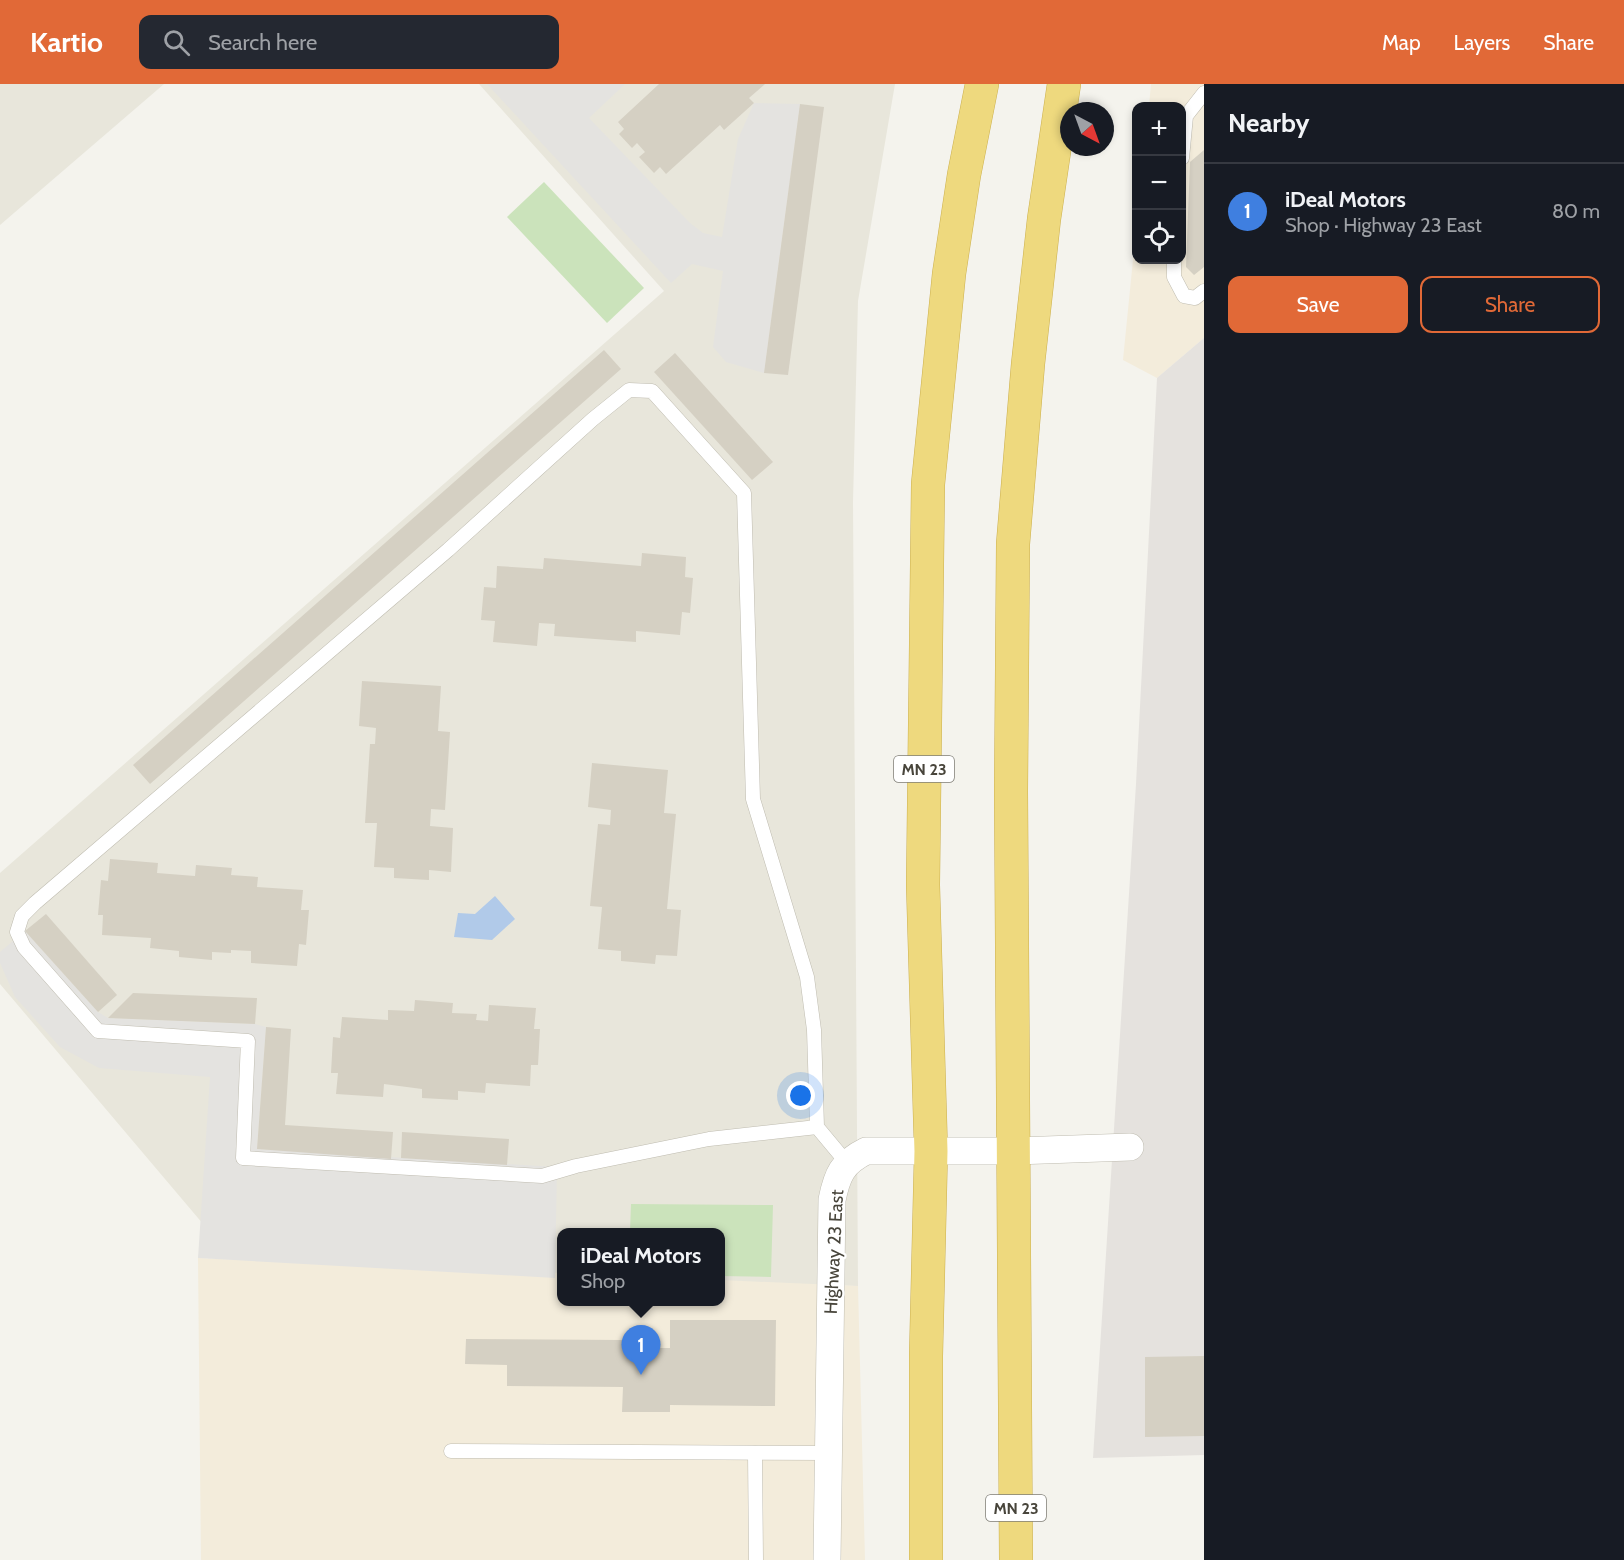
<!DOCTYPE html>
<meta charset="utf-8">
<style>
body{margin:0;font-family:Cabin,sans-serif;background:#242831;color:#f1f3f6}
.controls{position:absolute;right:18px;top:18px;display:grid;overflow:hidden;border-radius:12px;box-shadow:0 3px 9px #0003}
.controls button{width:54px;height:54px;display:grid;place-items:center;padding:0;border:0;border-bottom:2px solid #363941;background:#171b24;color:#f1f3f6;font:30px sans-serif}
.compass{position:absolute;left:1060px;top:18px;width:54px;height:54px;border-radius:50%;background:#171b24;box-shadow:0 3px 9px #0003;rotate:139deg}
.you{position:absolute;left:801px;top:1012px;width:21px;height:21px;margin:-15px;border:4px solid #fff;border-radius:50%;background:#1a73e8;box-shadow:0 0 0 9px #1a73e833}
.badge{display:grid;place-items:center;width:39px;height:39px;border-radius:50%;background:#e16937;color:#fff;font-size:20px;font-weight:700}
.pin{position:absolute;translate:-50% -50px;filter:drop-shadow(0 2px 3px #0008)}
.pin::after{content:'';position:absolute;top:32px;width:21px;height:18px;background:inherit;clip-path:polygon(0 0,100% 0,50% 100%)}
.popup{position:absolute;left:557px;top:1144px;width:168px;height:78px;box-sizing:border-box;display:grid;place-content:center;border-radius:12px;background:#171b24;filter:drop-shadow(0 2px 4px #0005);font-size:20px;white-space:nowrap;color:#9ea1a6}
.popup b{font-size:22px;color:#f1f3f6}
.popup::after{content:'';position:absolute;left:50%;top:100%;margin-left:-12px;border:12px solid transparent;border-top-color:#171b24}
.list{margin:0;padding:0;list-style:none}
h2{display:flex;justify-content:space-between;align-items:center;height:78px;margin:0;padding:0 24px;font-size:26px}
h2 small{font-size:20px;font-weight:400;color:#9ea1a6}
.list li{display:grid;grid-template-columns:39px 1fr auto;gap:18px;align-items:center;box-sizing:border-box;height:96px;padding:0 24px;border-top:2px solid #363941}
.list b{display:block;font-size:22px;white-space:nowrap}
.list p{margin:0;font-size:20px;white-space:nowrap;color:#9ea1a6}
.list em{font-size:20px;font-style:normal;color:#9ea1a6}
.actions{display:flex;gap:12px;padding:18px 24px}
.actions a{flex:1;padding:14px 0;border:2px solid #e16937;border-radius:12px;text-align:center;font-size:21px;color:#e16937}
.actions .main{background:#e16937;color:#fff}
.icon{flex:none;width:33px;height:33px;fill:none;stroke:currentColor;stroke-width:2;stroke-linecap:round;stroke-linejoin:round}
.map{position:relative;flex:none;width:1204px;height:1476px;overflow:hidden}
header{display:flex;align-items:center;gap:36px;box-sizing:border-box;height:84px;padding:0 30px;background:#e16937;color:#fff}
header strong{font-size:28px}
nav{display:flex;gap:33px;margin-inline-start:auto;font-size:21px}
.search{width:420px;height:54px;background:#242831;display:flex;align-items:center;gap:15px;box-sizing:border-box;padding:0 21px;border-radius:12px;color:#9ea1a6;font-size:22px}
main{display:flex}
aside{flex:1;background:#171b24}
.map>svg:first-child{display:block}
</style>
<header>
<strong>Kartio</strong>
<div class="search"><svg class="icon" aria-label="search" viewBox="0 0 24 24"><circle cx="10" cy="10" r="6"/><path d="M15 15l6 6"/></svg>Search here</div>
<nav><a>Map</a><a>Layers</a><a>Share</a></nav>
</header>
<main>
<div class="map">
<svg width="1204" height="1476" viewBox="0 0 1204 1476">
<rect width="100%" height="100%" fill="#f4f3ed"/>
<g fill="#e8e6db">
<polygon points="0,0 164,0 0,141"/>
<polygon points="479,0 895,0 858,217 853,418 858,1202 721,1198 720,1148 562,1148 561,1194 242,1186 0,900 0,789 664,207"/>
</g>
<g fill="#f3ecdb">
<polygon points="1151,0 1204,0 1204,254 1157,294 1123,276 1136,146 1136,176 1182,176 1182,22 1149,22"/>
<polygon points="198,1174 561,1189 562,1218 720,1218 721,1196 858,1202 865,1476 201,1476"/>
</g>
<polygon fill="#e5e2de" points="1204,254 1204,1371 1093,1374 1136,700 1157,294"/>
<g fill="#cbe3bb">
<polygon points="544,98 644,204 607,239 507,133"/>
<polygon points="631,1120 773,1121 771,1193 721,1192 720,1148 630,1148"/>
</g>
<g fill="#e4e3e0">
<polygon points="487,0 625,0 589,34 690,139 703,149 722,153 738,55 754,19 800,20 764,289 726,278 713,263 723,187 692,180 671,199"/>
<polygon points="25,847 98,928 108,934 255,940 266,943 257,1065 557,1083 555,1194 198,1174 210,993 99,984 60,963 15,913 0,879 0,868"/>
</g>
<polygon fill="#b1cae9" points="495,812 515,835 492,856 454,853 458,829 475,830"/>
<g fill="#d5d0c3">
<polygon points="659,0 765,0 749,14 754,19 724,46 720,41 666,90 660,83 654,89 639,73 645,68 637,59 632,64 619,50 624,45 618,38"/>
<polygon points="800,20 824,23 788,291 764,289"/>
<polygon points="1204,66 1204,183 1194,191 1186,183 1190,78"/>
<polygon points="604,266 621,285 150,700 133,681"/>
<polygon points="675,269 773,378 752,396 654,288"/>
<polygon points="642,469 686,473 685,493 693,494 690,529 682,528 680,551 636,547 636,558 554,552 555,540 539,539 537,562 493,558 495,537 481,536 484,503 496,504 497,482 543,485 544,474 641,482"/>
<polygon points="362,597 441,602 438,647 450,648 445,726 431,725 430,742 453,744 451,788 429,786 429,796 394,794 394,784 374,783 377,739 365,739 370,660 375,660 376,644 359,642"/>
<polygon points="592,679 668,686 664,729 676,730 667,825 681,826 677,872 656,871 655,880 621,877 621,867 598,865 602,823 590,822 598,740 610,741 611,726 588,723"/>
<polygon points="110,775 158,779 157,789 195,792 196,781 232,784 231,791 258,793 257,803 303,806 301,826 309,826 306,861 299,860 297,882 251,879 251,867 231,866 231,869 212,868 212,876 179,873 179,867 150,864 151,854 102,851 103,831 98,831 101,796 108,797"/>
<polygon points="46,830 117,911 98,928 25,847"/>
<polygon points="133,909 257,914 255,940 108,934"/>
<polygon points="415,916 453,919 452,929 477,930 476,936 488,937 489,921 536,924 534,945 540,945 538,981 531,981 530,1002 486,999 485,1009 458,1007 458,1016 422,1014 422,1005 384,1000 383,1013 336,1010 338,989 331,989 333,953 340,954 342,933 388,936 388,926 414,927"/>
<polygon points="266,943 291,945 285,1041 393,1048 391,1075 257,1065"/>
<polygon points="402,1048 509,1055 507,1081 401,1074"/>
<polygon points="670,1236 776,1236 775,1322 670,1321 670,1328 622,1328 623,1303 507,1302 507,1281 465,1280 466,1255 622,1256 622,1264 670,1264"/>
<polygon points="1204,1272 1204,1352 1145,1353 1145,1273"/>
</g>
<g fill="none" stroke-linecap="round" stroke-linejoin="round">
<g stroke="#bfbcb0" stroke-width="15">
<g id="lane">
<polyline points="1182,74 1186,32 1204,9"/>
<polyline points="1174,176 1174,193 1184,212 1195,214 1204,207"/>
<polyline points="817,1043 709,1055 576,1082 542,1092 243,1074 248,957 98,947 24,863 17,848 22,832 35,819 448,466 593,335 629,306 652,307 744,409 753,715 807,893 814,946 817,1043 847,1079"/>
<polyline points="451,1367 829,1369"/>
<polyline points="755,1369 756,1476"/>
</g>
</g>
<g stroke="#bfbcb0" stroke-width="28">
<path id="street" d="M 827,1476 L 832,1116 C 837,1091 842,1079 866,1067 L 1015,1067 L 1130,1063"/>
</g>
<g stroke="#ccb04f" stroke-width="34">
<g id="highway">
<polyline points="926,1476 926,1272 931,1067 923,801 928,400 949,190 964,91 982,0"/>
<polyline points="1016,1476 1011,707 1013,460 1028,280 1044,135 1064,0"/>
</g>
</g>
<use href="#lane" stroke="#fff" stroke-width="14"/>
<use href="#street" stroke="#fff" stroke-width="27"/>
<use href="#highway" stroke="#eed97e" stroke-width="33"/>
</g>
<g text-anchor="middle" stroke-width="4.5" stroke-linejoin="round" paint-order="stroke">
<g fill="#fff" stroke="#7f7d76" stroke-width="1.5">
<rect x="894" y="672" width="60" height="26" rx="4.5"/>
<rect x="986" y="1411" width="60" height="26" rx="4.5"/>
</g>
<g font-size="16" font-weight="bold" fill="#48453b">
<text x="924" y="691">MN 23</text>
<text x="1016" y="1430">MN 23</text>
</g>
<g font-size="18" fill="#48453b" stroke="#fff">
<text transform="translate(834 1168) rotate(-87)" y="6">Highway 23 East</text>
</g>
</g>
</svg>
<div class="controls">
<button>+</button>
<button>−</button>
<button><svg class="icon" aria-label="locate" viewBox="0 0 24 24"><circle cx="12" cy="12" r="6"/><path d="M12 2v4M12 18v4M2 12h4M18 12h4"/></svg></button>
</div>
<svg class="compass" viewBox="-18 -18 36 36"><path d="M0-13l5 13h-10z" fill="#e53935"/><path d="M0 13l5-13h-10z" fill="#9ea1a6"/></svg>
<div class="you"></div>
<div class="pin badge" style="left:641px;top:1291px;background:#3f7fe0">1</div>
<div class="popup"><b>iDeal Motors</b>Shop</div>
</div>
<aside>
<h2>Nearby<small></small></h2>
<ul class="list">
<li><span class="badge" style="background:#3f7fe0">1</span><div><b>iDeal Motors</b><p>Shop · Highway 23 East</p></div><em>80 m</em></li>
</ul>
<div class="actions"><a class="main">Save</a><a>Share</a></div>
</aside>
</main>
